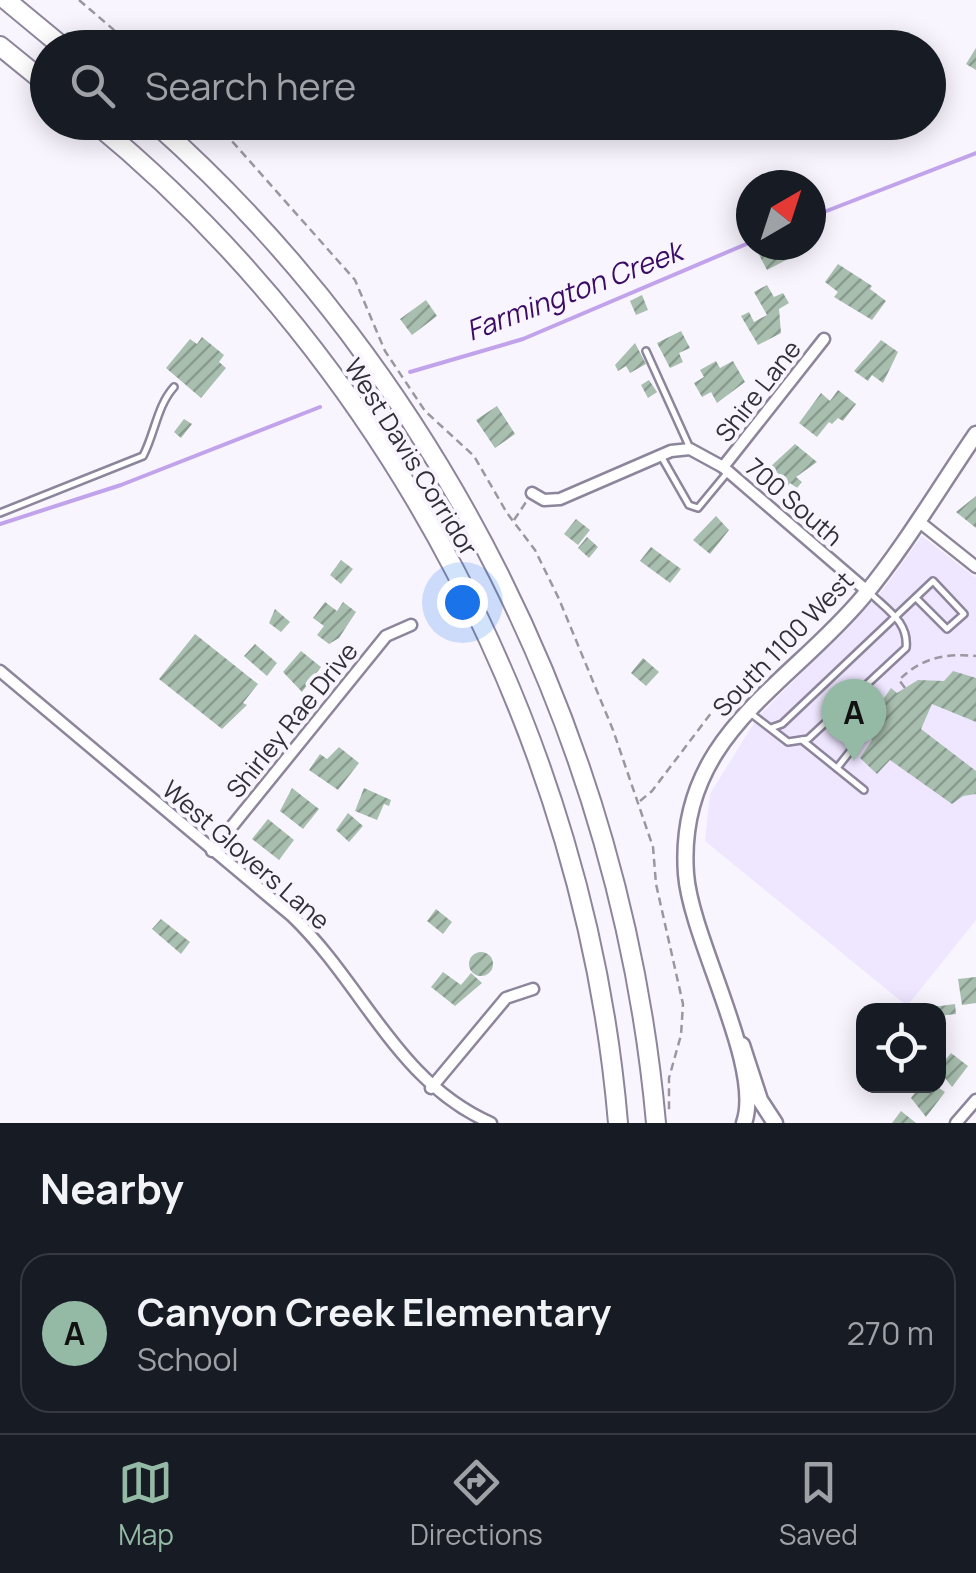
<!DOCTYPE html>
<style>
body{margin:0;font-family:Manrope,sans-serif;background:#20242c;color:#f1f3f6}
.controls{position:absolute;right:30px;bottom:30px;display:grid;overflow:hidden;border-radius:20px;box-shadow:0 5px 25px #0003}
.controls button{width:90px;height:90px;display:grid;place-items:center;padding:0;border:0;border-bottom:2px solid #363941;background:#171b24;color:#f1f3f6;font:50px sans-serif}
.compass{position:absolute;left:736px;top:170px;width:90px;height:90px;border-radius:50%;background:#171b24;box-shadow:0 5px 25px #0003;rotate:39deg}
.you{position:absolute;left:462px;top:602px;width:35px;height:35px;margin:-25px;border:8px solid #fff;border-radius:50%;background:#1a73e8;box-shadow:0 0 0 15px #1a73e833}
.badge{display:grid;place-items:center;width:65px;height:65px;border-radius:50%;background:#94baa6;color:#111;font-size:32px;font-weight:700}
.pin{position:absolute;translate:-50% -82px;filter:drop-shadow(0 2px 5px #0008)}
.pin::after{content:'';position:absolute;top:52px;width:35px;height:30px;background:inherit;clip-path:polygon(0 0,100% 0,50% 100%)}
.list{margin:0;padding:0;list-style:none}
h2{display:flex;justify-content:space-between;align-items:center;height:130px;margin:0;padding:0 40px;font-size:42px}
h2 small{font-size:32px;font-weight:400;color:#9ea1a6}
.list li{display:grid;grid-template-columns:65px 1fr auto;gap:30px;align-items:center;box-sizing:border-box;height:160px;margin:0 20px 20px;padding:0 20px;border:2px solid #363941;border-radius:30px}
.list b{display:block;font-size:38px;white-space:nowrap}
.list p{margin:0;font-size:32px;white-space:nowrap;color:#9ea1a6}
.list em{font-size:32px;font-style:normal;color:#9ea1a6}
.icon{flex:none;width:55px;height:55px;fill:none;stroke:currentColor;stroke-width:2;stroke-linecap:round;stroke-linejoin:round}
.map{position:relative;flex:none;width:976px;height:1123px;overflow:hidden}
.search{position:absolute;background:#171b24;box-shadow:0 5px 25px #0003;left:30px;right:30px;top:30px;height:110px;display:flex;align-items:center;gap:25px;box-sizing:border-box;padding:0 35px;border-radius:55px;color:#9ea1a6;font-size:38px}
.sheet{height:310px;background:#171b24}
nav{display:flex;justify-content:space-around;align-items:center;box-sizing:border-box;height:140px;border-top:2px solid #363941;background:#171b24;font-size:28px;color:#9ea1a6}
nav a{display:grid;justify-items:center;gap:5px}
nav .on{color:#94baa6}
.map>svg:first-child{display:block}
</style>
<div class="map">
<svg width="976" height="1123" viewBox="0 0 976 1123">
<defs>
<pattern id="building-hatch" width="6" height="6" patternUnits="userSpaceOnUse" patternTransform="scale(2.5)"><rect width="6" height="6" fill="#a8beae"/><path d="M-1 1l2-2M0 6l6-6M5 7l2-2" fill="none" stroke="#899b8f"/></pattern>
</defs>
<rect width="100%" height="100%" fill="#f9f5ff"/>
<polygon fill="#efe6ff" points="922,536 976,578 976,920 907,1006 705,841 710,794 757,718 879,595"/>
<g fill="none" stroke-linecap="round" stroke-linejoin="round">
<g stroke="#c1a3ec" stroke-width="4">
<polyline points="811,217 976,153"/>
<polyline points="410,372 523,339 751,242"/>
<polyline points="0,524 121,485 320,407"/>
</g>
</g>
<g fill="url(#building-hatch)">
<polygon points="976,48 976,70 966,64"/>
<polygon points="772,245 780,245 788,259 767,270 758,253"/>
<polygon points="838,264 872,286 870,289 886,301 872,320 834,297 838,292 825,282"/>
<polygon points="767,285 774,297 783,293 789,303 779,309 781,333 758,345 741,316 749,312 754,322 767,315 754,292"/>
<polygon points="642,295 648,310 636,315 630,301"/>
<polygon points="426,300 437,316 412,335 400,319"/>
<polygon points="681,331 690,348 679,353 683,362 670,368 657,343"/>
<polygon points="202,337 224,355 219,362 226,368 201,398 166,368 190,339 197,344"/>
<polygon points="881,340 898,352 883,383 872,375 868,381 854,371"/>
<polygon points="635,343 646,364 630,373 626,366 618,371 615,365"/>
<polygon points="716,361 720,368 733,361 745,382 717,403 711,392 702,397 694,383 704,377 700,370"/>
<polygon points="649,380 657,392 648,398 641,385"/>
<polygon points="838,390 856,404 843,421 838,418 832,424 829,422 817,437 799,423 821,393 830,401"/>
<polygon points="497,406 515,434 495,448 476,420"/>
<polygon points="184,419 192,424 181,438 174,432"/>
<polygon points="795,444 817,462 796,477 802,482 797,488 790,483 784,491 773,483 779,474 770,467"/>
<polygon points="976,496 976,528 956,512"/>
<polygon points="716,516 729,530 710,554 693,540"/>
<polygon points="576,519 590,530 578,545 564,534"/>
<polygon points="587,537 598,547 589,558 578,548"/>
<polygon points="651,547 681,569 670,583 640,561"/>
<polygon points="341,560 353,569 341,584 330,575"/>
<polygon points="325,602 337,611 343,602 356,612 339,638 329,644 317,635 324,626 313,618"/>
<polygon points="275,609 290,622 281,632 269,623"/>
<polygon points="195,634 258,684 243,703 247,705 222,729 159,679"/>
<polygon points="255,644 277,663 267,676 244,656"/>
<polygon points="301,651 321,667 302,692 283,672"/>
<polygon points="643,658 659,672 646,686 631,673"/>
<polygon points="953,671 976,678 976,722 932,704 921,729 976,771 976,794 963,796 952,804 890,760 877,774 860,758 872,740 862,730 891,688 897,693 918,680 944,681"/>
<polygon points="339,747 359,763 338,790 309,770 320,754 327,759"/>
<polygon points="292,788 319,809 303,829 280,811"/>
<polygon points="364,788 391,800 389,806 384,804 377,820 355,811"/>
<polygon points="348,813 363,826 349,842 336,830"/>
<polygon points="268,819 294,840 279,860 252,839"/>
<polygon points="436,909 452,922 443,934 427,921"/>
<polygon points="161,919 190,942 181,954 152,929"/>
<circle cx="481" cy="964" r="12"/>
<polygon points="443,972 461,985 471,973 482,983 455,1006 431,987"/>
<polygon points="976,977 976,1003 962,1005 958,979"/>
<polygon points="955,1004 956,1014 938,1016 938,1011 933,1011 933,1007"/>
<polygon points="951,1053 968,1066 952,1087 938,1069"/>
<polygon points="920,1086 936,1086 945,1092 926,1117 911,1098"/>
<polygon points="901,1111 916,1123 892,1123"/>
</g>
<g fill="none" stroke-linecap="round" stroke-linejoin="round">
<g stroke="#8d859b" stroke-width="10">
<g id="lane">
<polyline points="646,351 689,446"/>
<polyline points="661,456 689,505 698,508 727,473"/>
<path d="M 0,513 L 143,456 C 155,433 157,406 174,387"/>
<path d="M 749,712 L 788,742 L 808,739 L 906,648 C 909,622 887,610 870,593"/>
<polyline points="771,728 782,724 933,581 964,614 947,629 916,598"/>
<polyline points="802,740 864,790"/>
<polyline points="837,768 863,735"/>
</g>
</g>
<g stroke="#8d859b" stroke-width="15">
<g id="street">
<polyline points="723,467 824,339"/>
<polyline points="532,493 544,500 560,499 671,451 690,449 723,467 867,591"/>
<polyline points="917,520 976,567"/>
<path d="M 0,671 L 292,916 C 363,984 397,1082 491,1123"/>
<polyline points="212,851 386,636 411,625"/>
<polyline points="431,1088 506,998 533,989"/>
<polyline points="956,1123 976,1100"/>
</g>
</g>
<g stroke="#8d859b" stroke-width="19">
<g id="secondary">
<polyline points="742,1045 760,1100 775,1123"/>
<path d="M 744,1123 C 764,1067 691,940 686,874 C 676,736 788,687 863,597 C 905,546 939,488 976,434"/>
</g>
</g>
<g stroke="#8d859b" stroke-width="22">
<g id="highway">
<polyline points="6,0 64,48"/>
<polyline points="0,46 48,85"/>
<path d="M 94,122 C 390,365 586,742 618,1123"/>
<path d="M 154,122 C 440,376 622,743 656,1123"/>
</g>
</g>
<g stroke="#9b97a1" stroke-width="2.5" stroke-dasharray="8 5" stroke-linecap="butt">
<polyline points="79,0 135,48"/>
<polyline points="215,122 355,280 385,351 425,411 474,456 507,513 535,550 559,599 613,730 653,847 656,884 683,1004 681,1035 669,1078 669,1112"/>
<polyline points="514,520 526,502"/>
<path d="M 905,688 L 899,680 C 921,658 945,653 976,656"/>
<polyline points="867,697 876,707"/>
<polyline points="640,801 652,791 721,700 735,712"/>
</g>
<use href="#lane" stroke="#fff" stroke-width="5"/>
<use href="#street" stroke="#fff" stroke-width="10"/>
<use href="#secondary" stroke="#fff" stroke-width="14"/>
<use href="#highway" stroke="#fff" stroke-width="18"/>
</g>
<g text-anchor="middle" stroke-width="8" stroke-linejoin="round" paint-order="stroke">
<g font-size="25" fill="#322f38" stroke="#f9f5ff">
<text transform="translate(758 391) rotate(-52)" y="9">Shire Lane</text>
<text transform="translate(411 457) rotate(58)" y="9">West Davis Corridor</text>
<text transform="translate(794 502) rotate(41)" y="9">700 South</text>
<text transform="translate(783 644) rotate(-46)" y="9">South 1100 West</text>
<text transform="translate(292 720) rotate(-51)" y="9">Shirley Rae Drive</text>
<text transform="translate(246 855) rotate(41)" y="9">West Glovers Lane</text>
</g>
<g font-size="28" font-style="italic" fill="#3b0c63" stroke="#f9f5ff">
<text transform="translate(574 291) rotate(-21)" y="10">Farmington Creek</text>
</g>
</g>
</svg>
<div class="controls">
<button><svg class="icon" aria-label="locate" viewBox="0 0 24 24"><circle cx="12" cy="12" r="6"/><path d="M12 2v4M12 18v4M2 12h4M18 12h4"/></svg></button>
</div>
<svg class="compass" viewBox="-18 -18 36 36"><path d="M0-13l5 13h-10z" fill="#e53935"/><path d="M0 13l5-13h-10z" fill="#9ea1a6"/></svg>
<div class="you"></div>
<div class="pin badge" style="left:854px;top:761px">A</div>
<div class="search"><svg class="icon" aria-label="search" viewBox="0 0 24 24"><circle cx="10" cy="10" r="6"/><path d="M15 15l6 6"/></svg>Search here</div>
</div>
<section class="sheet">
<h2>Nearby<small></small></h2>
<ul class="list">
<li><span class="badge">A</span><div><b>Canyon Creek Elementary</b><p>School</p></div><em>270 m</em></li>
</ul>
</section>
<nav>
<a class="on"><svg class="icon" aria-label="map" viewBox="0 0 24 24"><path d="M3 6l6-2 6 2 6-2v14l-6 2-6-2-6 2zM9 4v14M15 6v14"/></svg>Map</a>
<a><svg class="icon" aria-label="directions" viewBox="0 0 24 24"><path d="M12 3l9 9-9 9-9-9zM9 14v-3h6M13 9l2 2-2 2"/></svg>Directions</a>
<a><svg class="icon" aria-label="saved" viewBox="0 0 24 24"><path d="M7 4h10v16l-5-4-5 4z"/></svg>Saved</a>
</nav>
